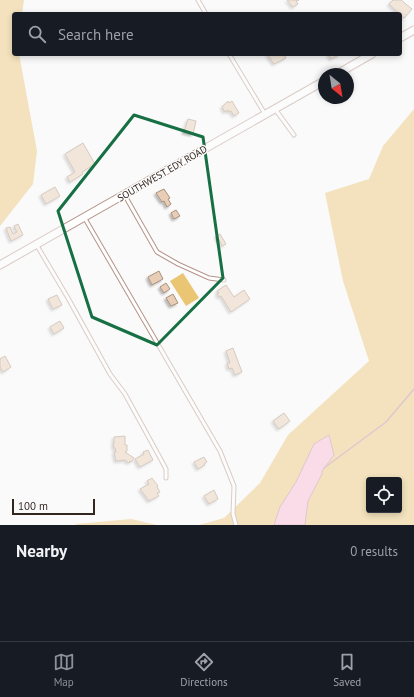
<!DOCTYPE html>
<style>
body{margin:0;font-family:"PT Sans",sans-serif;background:#242831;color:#f1f3f6}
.controls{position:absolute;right:12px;bottom:12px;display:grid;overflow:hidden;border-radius:4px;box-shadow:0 2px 6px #0003}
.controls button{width:36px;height:36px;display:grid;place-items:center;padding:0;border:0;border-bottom:1px solid #363941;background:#171b24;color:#f1f3f6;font:20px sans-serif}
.compass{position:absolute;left:318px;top:68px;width:36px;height:36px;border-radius:50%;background:#171b24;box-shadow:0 2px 6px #0003;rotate:150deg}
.scale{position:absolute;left:12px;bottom:10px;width:83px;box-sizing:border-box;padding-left:4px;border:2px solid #332621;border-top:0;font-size:11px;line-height:14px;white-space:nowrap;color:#332621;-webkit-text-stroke:3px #fafafa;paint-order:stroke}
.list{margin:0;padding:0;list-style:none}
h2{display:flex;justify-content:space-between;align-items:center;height:52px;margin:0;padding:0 16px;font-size:17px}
h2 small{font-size:13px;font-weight:400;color:#9ea1a6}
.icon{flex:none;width:22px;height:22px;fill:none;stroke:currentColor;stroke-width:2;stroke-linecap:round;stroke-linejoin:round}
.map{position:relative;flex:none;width:414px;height:525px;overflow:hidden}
.search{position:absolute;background:#171b24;box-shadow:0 2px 6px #0003;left:12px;right:12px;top:12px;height:44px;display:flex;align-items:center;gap:10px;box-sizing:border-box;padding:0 14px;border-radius:4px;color:#9ea1a6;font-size:15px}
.sheet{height:116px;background:#171b24}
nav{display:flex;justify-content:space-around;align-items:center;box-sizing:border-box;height:56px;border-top:1px solid #363941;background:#171b24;font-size:11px;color:#9ea1a6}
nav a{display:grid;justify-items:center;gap:2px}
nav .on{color:#8c9099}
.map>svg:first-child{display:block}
</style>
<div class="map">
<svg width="414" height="525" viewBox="0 0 414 525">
<defs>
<filter id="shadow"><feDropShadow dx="-2" dy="2" stdDeviation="1" flood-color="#0004"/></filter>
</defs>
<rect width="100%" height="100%" fill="#fafafa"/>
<g fill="#eac573" fill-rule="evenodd">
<polygon points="0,0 24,0 22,14 14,14 14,54 19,54 37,151 33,184 0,226"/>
<path d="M 414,109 L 414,525 L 199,525 L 224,518 L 260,483 L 288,435 L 369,361 L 343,281 L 325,193 L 369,179 L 383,146 ZM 369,480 L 399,480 L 399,510 L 369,510 Z"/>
<polygon points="183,273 199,298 186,306 170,281"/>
<polygon points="131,519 157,525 75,525 76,524"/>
</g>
<polygon fill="#fbb6d3" stroke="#bf8b9e" points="329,435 334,455 322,471 322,474 308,501 305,525 274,525 280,507 296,482 314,444"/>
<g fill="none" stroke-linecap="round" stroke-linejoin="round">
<polyline stroke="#bf8b9e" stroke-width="1.5" points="324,468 386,422 414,389"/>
</g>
<g fill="#e9ceb7" stroke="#a9907b" filter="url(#shadow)">
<polygon points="287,0 299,0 296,1 298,4 293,7"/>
<polygon points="393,0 401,0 412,9 404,18 389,4"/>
<polygon points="267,54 284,54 286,58 274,64"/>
<polygon points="328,54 341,54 331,59"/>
<polygon points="228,101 229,103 232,101 239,113 234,116 231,111 229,112 228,110 225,112 222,107"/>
<polygon points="188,119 196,121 193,134 184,132"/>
<polygon points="83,143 95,164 82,172 83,174 70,182 67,177 75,172 65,154"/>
<polygon points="55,187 60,196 46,204 41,195"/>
<polygon points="164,189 170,198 168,199 171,204 167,207 164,201 162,202 156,193"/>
<polygon points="176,210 180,216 174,219 171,213"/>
<polygon points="18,224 23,235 11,241 6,228 10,227 13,234 17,232 14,226"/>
<polygon points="220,234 226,244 222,246 217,236"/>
<polygon points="159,271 163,279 152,285 148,277"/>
<polygon points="166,283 170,289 164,293 160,287"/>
<polygon points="226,285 234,297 244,290 250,299 231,312 221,296 219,297 217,294 219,293 217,291"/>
<polygon points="173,294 178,303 171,306 166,298"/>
<polygon points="57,295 62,305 53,309 48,299"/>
<polygon points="60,321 64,328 54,334 50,327"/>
<polygon points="233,348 242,372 235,375 232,368 229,369 227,363 230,363 226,351"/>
<polygon points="5,356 11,367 3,372 0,367 0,359"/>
<polygon points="284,413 290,421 279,429 273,421"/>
<polygon points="125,436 125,445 127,445 127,451 125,452 134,458 131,462 130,461 129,463 125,460 116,461 114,452 116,452 115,448 114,448 113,444 114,444 114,437"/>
<polygon points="148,450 153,460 140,467 135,459 144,454 143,452"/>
<polygon points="204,457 207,462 204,464 205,465 198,469 194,462"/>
<polygon points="152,478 158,486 157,487 160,492 157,493 159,496 149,501 140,489 149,484 147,481"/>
<polygon points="214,490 218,499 209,504 204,496"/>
</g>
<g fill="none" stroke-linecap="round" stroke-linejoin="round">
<g stroke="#b59489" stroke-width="5">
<g id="service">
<polyline points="198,0 206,14"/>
<polyline points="229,54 265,114"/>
<polyline points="275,109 294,135"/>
<polyline points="124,194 157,252 178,264 209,278 224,280"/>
<polyline points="84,217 220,451 234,486 233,514 236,525"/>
<polyline points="36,244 68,298 110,374 125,394 159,456 166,469 166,478"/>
</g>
</g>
<g stroke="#b59489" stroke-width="9">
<g id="tertiary">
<polyline points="400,38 414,30"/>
<polyline points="337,74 372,54"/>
<polyline points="0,265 324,81"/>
</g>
</g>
<use href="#service" stroke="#fff" stroke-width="3"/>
<use href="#tertiary" stroke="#fff" stroke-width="7"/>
</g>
<path d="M0 0H414V525H0ZM 134,115 L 203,137 L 223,278 L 157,345 L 92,317 L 58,211 Z" fill="#fafafa" fill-opacity=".55" fill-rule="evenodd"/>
<path fill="none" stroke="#167044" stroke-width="3" stroke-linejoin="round" d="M 134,115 L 203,137 L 223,278 L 157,345 L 92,317 L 58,211 Z"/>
<g text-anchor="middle" stroke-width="3" stroke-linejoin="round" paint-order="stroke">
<g font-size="10" fill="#332621" stroke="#fafafa">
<text transform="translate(162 173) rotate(-30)" y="4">SOUTHWEST EDY ROAD</text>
</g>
</g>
</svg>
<div class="controls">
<button><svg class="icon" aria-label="locate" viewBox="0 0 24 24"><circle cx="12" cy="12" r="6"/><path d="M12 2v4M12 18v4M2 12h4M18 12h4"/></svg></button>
</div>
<svg class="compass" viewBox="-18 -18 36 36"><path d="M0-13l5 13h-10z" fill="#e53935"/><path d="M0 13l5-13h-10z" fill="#9ea1a6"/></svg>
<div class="scale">100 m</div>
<div class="search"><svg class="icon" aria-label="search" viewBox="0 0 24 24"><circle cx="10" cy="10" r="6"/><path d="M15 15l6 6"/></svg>Search here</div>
</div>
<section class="sheet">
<h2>Nearby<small>0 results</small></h2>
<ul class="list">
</ul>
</section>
<nav>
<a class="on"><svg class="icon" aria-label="map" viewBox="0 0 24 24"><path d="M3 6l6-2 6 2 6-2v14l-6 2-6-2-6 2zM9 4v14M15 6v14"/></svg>Map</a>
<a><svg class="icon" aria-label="directions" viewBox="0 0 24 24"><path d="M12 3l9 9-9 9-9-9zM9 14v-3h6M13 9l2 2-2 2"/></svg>Directions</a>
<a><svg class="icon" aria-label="saved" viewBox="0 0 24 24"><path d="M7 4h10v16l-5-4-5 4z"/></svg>Saved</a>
</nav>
